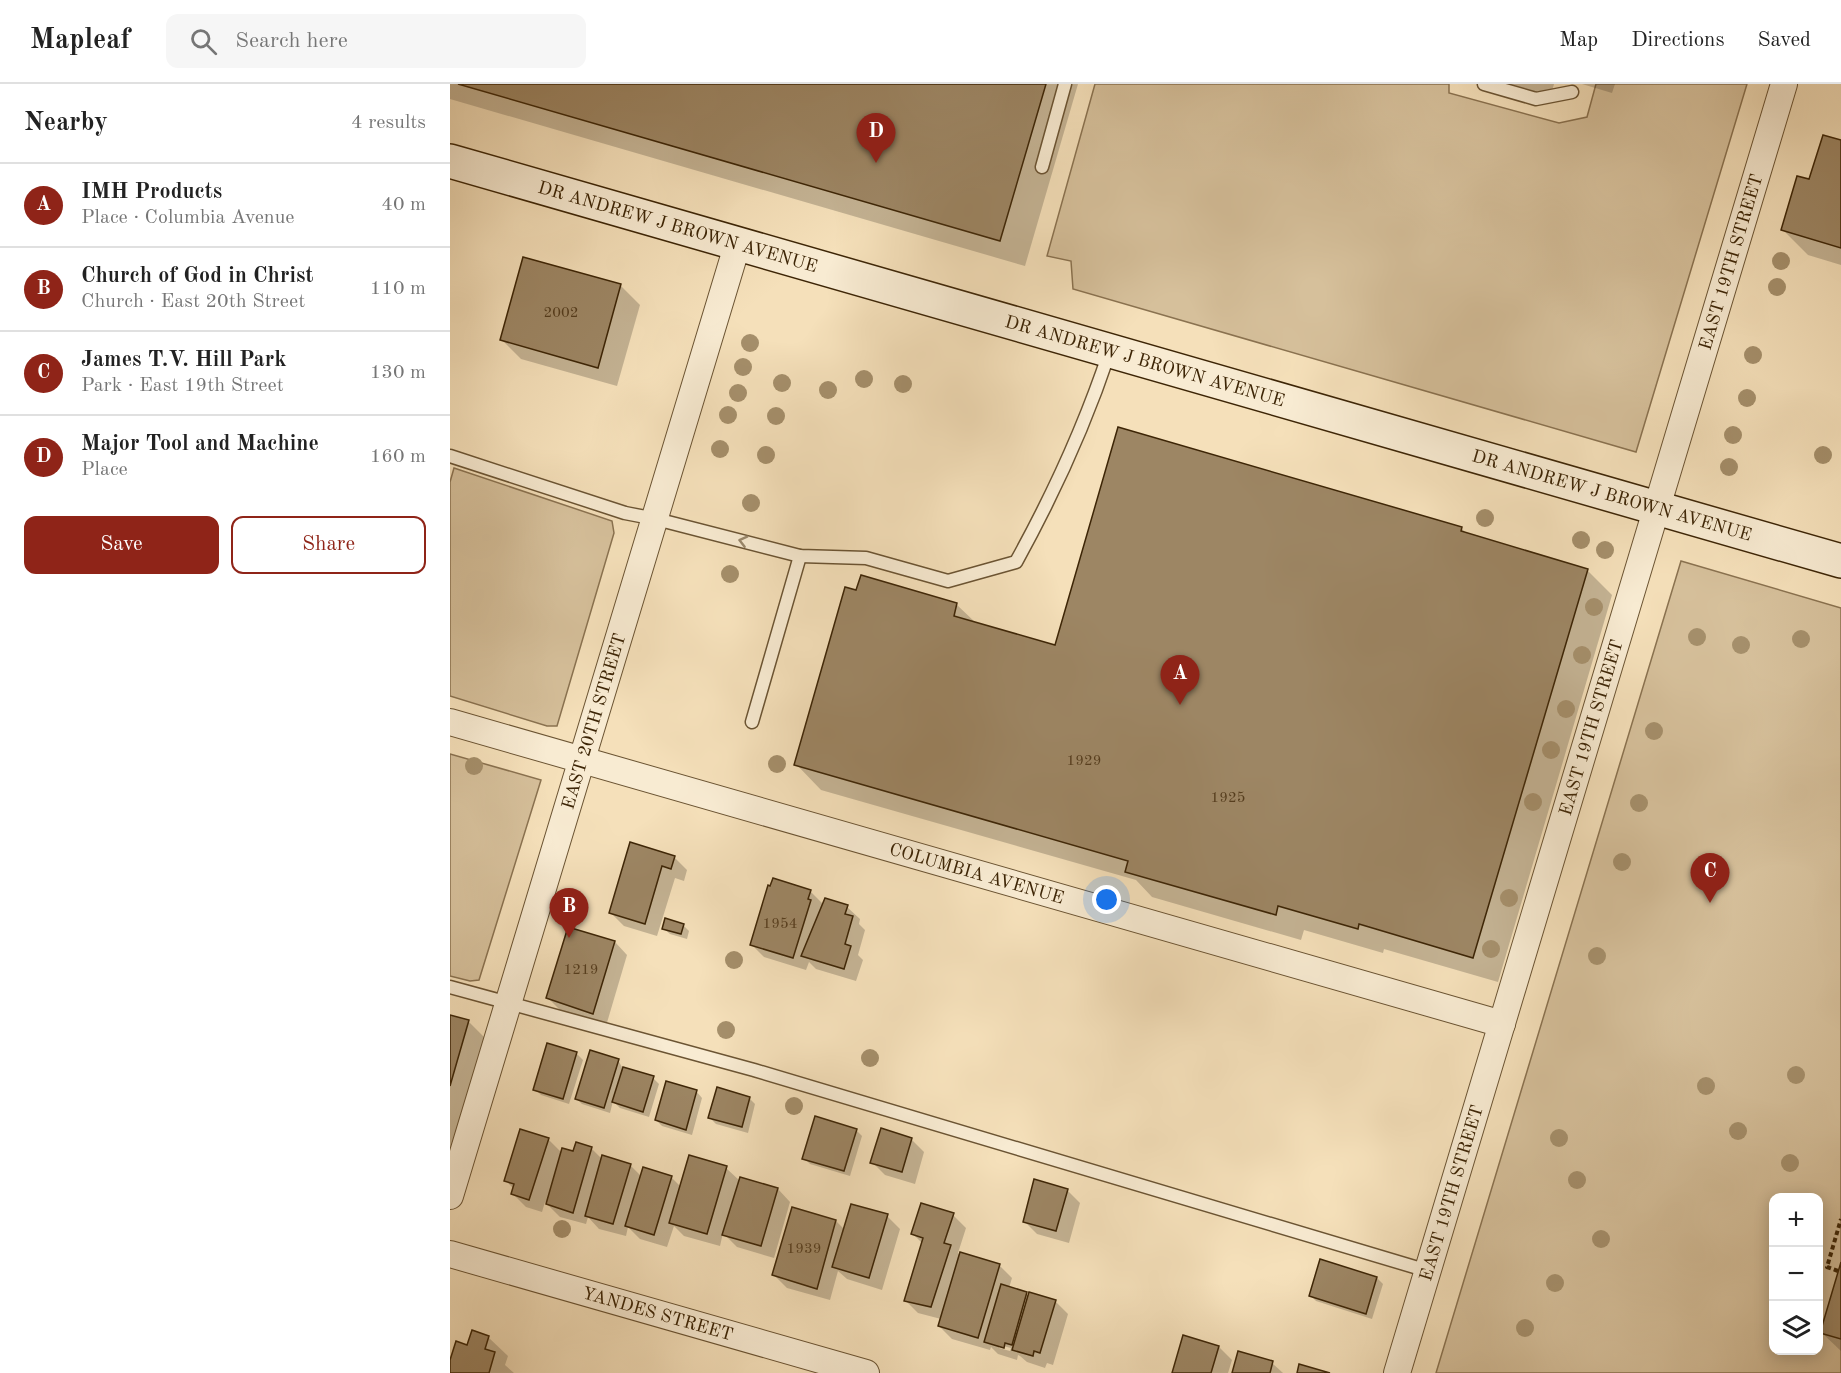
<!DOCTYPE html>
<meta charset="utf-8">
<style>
body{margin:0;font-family:"Old Standard TT",serif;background:#f6f6f6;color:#222}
.controls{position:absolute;right:18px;bottom:18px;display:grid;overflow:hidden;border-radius:12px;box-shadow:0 3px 15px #0003}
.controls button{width:54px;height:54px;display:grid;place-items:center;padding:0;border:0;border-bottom:2px solid #e0e0e0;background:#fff;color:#222;font:30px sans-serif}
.you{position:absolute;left:657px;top:816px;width:21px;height:21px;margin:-15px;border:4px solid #fff;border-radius:50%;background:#1a73e8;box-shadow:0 0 0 9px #1a73e833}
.badge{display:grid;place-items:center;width:39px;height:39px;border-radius:50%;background:#8f2418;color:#fff;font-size:20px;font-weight:700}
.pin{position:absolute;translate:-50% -50px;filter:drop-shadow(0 2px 3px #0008)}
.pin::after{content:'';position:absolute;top:32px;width:21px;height:18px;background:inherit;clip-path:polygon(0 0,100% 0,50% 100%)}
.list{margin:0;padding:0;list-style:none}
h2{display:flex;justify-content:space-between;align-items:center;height:78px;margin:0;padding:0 24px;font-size:26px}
h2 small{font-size:20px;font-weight:400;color:#767676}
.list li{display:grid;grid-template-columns:39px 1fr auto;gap:18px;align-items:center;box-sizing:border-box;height:84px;padding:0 24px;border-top:2px solid #e0e0e0}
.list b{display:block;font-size:22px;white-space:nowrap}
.list p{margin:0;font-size:20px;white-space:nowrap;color:#767676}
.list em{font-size:20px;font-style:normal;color:#767676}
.actions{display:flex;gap:12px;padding:18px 24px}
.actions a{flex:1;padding:14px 0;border:2px solid #8f2418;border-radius:12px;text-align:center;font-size:21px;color:#8f2418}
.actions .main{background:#8f2418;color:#fff}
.icon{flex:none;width:33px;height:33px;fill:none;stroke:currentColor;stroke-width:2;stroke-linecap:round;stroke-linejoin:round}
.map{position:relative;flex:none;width:1391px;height:1289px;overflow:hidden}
header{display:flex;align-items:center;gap:36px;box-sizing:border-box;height:84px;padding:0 30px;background:#fff;border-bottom:2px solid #e0e0e0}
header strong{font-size:28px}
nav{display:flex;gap:33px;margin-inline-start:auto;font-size:21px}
.search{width:420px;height:54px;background:#f6f6f6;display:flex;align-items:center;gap:15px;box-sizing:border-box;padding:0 21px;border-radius:12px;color:#767676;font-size:22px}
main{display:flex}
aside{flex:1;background:#fff}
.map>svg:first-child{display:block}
</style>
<header>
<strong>Mapleaf</strong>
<div class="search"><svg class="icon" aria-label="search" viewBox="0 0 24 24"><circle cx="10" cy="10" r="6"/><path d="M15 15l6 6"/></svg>Search here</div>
<nav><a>Map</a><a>Directions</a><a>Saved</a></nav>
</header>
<main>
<aside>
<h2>Nearby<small>4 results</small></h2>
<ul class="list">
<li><span class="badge">A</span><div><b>IMH Products</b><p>Place · Columbia Avenue</p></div><em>40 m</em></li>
<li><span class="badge">B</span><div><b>Church of God in Christ</b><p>Church · East 20th Street</p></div><em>110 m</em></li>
<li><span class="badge">C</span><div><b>James T.V. Hill Park</b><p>Park · East 19th Street</p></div><em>130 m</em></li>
<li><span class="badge">D</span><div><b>Major Tool and Machine</b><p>Place</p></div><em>160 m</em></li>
</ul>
<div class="actions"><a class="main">Save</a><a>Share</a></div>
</aside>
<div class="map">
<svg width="1391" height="1289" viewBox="0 0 1391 1289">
<rect width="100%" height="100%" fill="#f5e0ba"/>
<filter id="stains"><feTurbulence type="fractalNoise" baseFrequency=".00333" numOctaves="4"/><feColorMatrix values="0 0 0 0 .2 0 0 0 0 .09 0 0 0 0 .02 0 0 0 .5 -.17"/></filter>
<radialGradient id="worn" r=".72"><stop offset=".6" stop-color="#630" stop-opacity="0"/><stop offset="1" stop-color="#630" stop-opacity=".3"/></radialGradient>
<g fill="#d6c09b" stroke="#8a7250" stroke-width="1.5" fill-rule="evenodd">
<polygon points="645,0 999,0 999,9 1109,39 1137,33 1146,0 1297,0 1186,368 623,205 621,177 597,172"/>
<polygon points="4,384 162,437 164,449 107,642 97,642 0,612 0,398"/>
<path d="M 1231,477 L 1391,524 L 1391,1289 L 986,1289 ZM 1324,1114 L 1368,1114 L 1368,1266 L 1324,1266 Z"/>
<polygon points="0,670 91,696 29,896 20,897 0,892"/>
</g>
<g fill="#0003" fill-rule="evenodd">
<polygon points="0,0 628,0 575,182 0,15"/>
<polygon points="1057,0 1104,0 1099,18 1066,9"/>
<polygon points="1132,0 1165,0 1162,9"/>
<polygon points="1391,58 1391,181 1358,171 1333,146 1360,97"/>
<polygon points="170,201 190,221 167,302 71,275 52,256"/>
<polygon points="1011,444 1018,451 1137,486 1162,511 1048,898 934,865 933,869 854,846 851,856 702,813 686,796 371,706 346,680 506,520 527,540 606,563"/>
<polygon points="181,760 224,773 237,786 234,797 225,794 207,852 174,842 161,829"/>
<polygon points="360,807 375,822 397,823 410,835 409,840 415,846 408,871 413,876 406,897 366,885 359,878 356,886 314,873 301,860"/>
<polygon points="233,841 239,847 237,855 220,850 213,844"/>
<polygon points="165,858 177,871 156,942 111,927 98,914"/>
<polygon points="0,932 19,938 38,957 0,1086"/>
<polygon points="98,961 127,970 133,976 119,1020 91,1011 85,1005"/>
<polygon points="168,976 173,985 203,994 209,1000 199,1033 170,1024 163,1017 160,1029 132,1020 126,1014"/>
<polygon points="246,1007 252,1014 242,1051 212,1042 206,1036"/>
<polygon points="299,1014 305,1020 298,1049 266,1040 260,1034"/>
<polygon points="406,1046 412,1052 400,1092 360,1080 354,1074"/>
<polygon points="98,1055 112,1069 141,1064 153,1076 180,1081 192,1093 194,1085 222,1094 231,1103 276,1084 290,1097 328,1105 340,1118 324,1174 287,1163 273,1149 270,1162 234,1152 224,1142 217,1163 190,1155 178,1143 176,1152 149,1145 138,1133 136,1140 110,1133 95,1118 92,1128 76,1123 63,1110 64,1105 56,1097"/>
<polygon points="461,1055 474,1068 465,1100 435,1091 422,1078"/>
<polygon points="617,1106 630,1119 619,1159 587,1150 574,1137"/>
<polygon points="343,1125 386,1137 395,1146 437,1132 450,1145 432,1206 397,1195 388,1187 380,1216 337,1204 324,1191"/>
<path d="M 503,1131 L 516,1144 L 508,1169 L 510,1172 L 549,1181 L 562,1194 L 559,1204 L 580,1212 L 605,1217 L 618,1230 L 603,1281 L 597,1279 L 595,1284 L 577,1278 L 570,1272 L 568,1271 L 567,1276 L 548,1270 L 541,1263 L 540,1266 L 502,1255 L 489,1242 L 491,1235 L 468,1229 L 455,1216 L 473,1160 L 463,1150 ZM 549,1261 L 561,1264 L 560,1267 L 549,1264 Z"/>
<polygon points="1391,1184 1391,1267 1372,1249"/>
<polygon points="927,1194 933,1200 922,1235 866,1217 860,1211"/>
<polygon points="38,1253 58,1272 55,1281 64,1289 0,1289 0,1281 18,1263"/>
<polygon points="769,1263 782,1276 778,1289 724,1289"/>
<polygon points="822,1279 833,1289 784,1289"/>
</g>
<g fill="#9d8664" stroke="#3d2506" stroke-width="1.5">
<polygon points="8,0 596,0 550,157"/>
<polygon points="1373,51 1391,56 1391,164 1331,146 1347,92 1359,95"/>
<polygon points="73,173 171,200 148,284 50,256"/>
<polygon points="668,343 1012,443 1011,447 1138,485 1023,874 909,840 908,845 828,822 826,831 675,788 678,777 344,681 395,503 406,506 411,491 507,519 504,532 605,561"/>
<polygon points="180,758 225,772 221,785 212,782 195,840 159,829"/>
<polygon points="323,794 361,806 358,815 361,816 343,874 300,861 318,801 320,802"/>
<polygon points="375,814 398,821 395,830 403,832 395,860 401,862 394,885 351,872"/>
<polygon points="215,834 234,840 231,850 212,845"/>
<polygon points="118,843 165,857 143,930 96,914"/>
<polygon points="0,931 19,936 0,1002"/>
<polygon points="97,959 127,968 113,1015 83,1006"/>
<polygon points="140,966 169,975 154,1024 125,1015"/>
<polygon points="173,983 204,992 193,1028 162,1018"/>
<polygon points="216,997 247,1006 236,1046 205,1036"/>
<polygon points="267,1003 300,1013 292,1043 258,1034"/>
<polygon points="365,1032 407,1045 394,1087 352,1075"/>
<polygon points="431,1044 462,1054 452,1088 420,1079"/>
<polygon points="70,1045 99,1054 79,1116 61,1110 64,1100 54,1097"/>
<polygon points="126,1058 142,1063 123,1129 96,1120 112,1064 123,1067"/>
<polygon points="152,1071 181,1080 163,1140 135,1132"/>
<polygon points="239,1071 277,1082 257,1150 219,1139"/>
<polygon points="193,1083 222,1092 204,1151 175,1142"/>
<polygon points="290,1093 328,1104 311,1162 272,1151"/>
<polygon points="584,1095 618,1105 606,1147 573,1138"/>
<polygon points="471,1119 504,1129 494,1159 501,1161 481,1223 454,1217 473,1154 461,1150"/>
<polygon points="401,1120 438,1130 419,1194 382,1183"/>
<polygon points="342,1123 386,1136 367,1205 322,1191"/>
<polygon points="510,1168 550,1180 528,1254 488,1242"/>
<polygon points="870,1175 927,1193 916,1230 859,1212"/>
<polygon points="1391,1178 1391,1255 1370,1249"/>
<polygon points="551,1200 577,1208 562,1261 555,1259 554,1264 534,1258"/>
<polygon points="579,1208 606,1216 590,1269 584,1267 583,1272 562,1266"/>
<polygon points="22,1246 39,1252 35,1265 45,1268 39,1289 0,1289 0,1276 6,1257 17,1261"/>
<polygon points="733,1251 769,1262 761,1289 722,1289"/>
<polygon points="788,1267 823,1277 820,1289 782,1289"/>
<polygon points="849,1280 880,1289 847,1289"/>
</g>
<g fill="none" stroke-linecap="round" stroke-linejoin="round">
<g stroke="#6b5433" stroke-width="15">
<g id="lane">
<polyline points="1034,0 1086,15 1122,8"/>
<polyline points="592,83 615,0"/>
<path d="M 0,372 L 175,429 L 206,435 L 350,472 L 416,474 L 498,497 L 566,478 C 603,411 635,341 659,269"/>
<polyline points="302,638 350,472"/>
<polyline points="0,903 304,986 978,1187"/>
</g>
</g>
<g stroke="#6b5433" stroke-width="28">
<g id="street">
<path id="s1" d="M 0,638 L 1052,940"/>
<path id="s2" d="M 0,1112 L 287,162"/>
<path id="s3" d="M 0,1170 L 416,1289"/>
<path id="s4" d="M 947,1289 L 1334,0"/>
</g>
</g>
<g stroke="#3d2506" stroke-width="36">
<g id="secondary">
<path id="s5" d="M 0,77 L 1391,477"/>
</g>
</g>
<polyline stroke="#3d2506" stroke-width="4" stroke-dasharray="4.5 3" stroke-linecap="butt" points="1388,1187 1377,1183 1391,1135"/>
<use href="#lane" stroke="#f8ebd2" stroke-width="12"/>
<use href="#street" stroke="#f8ebd2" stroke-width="26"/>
<use href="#secondary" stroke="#f8ebd2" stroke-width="33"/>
</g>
<g fill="#a58f6b">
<circle cx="1331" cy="177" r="9"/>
<circle cx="1327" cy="203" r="9"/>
<circle cx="300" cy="259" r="9"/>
<circle cx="1303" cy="271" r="9"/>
<circle cx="293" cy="283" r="9"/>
<circle cx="414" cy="295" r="9"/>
<circle cx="332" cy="299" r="9"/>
<circle cx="453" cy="300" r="9"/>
<circle cx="378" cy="306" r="9"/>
<circle cx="288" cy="309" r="9"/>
<circle cx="1297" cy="314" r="9"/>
<circle cx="278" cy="331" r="9"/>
<circle cx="326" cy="332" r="9"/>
<circle cx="1283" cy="351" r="9"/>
<circle cx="270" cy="365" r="9"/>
<circle cx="316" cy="371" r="9"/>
<circle cx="1373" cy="371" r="9"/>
<circle cx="1279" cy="383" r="9"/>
<circle cx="301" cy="419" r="9"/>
<circle cx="1035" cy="434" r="9"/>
<circle cx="1131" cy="456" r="9"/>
<circle cx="1155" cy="466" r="9"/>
<circle cx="280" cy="490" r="9"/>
<circle cx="1144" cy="523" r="9"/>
<circle cx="1247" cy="553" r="9"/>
<circle cx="1351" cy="555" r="9"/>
<circle cx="1291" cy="561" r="9"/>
<circle cx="1132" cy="571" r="9"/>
<circle cx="1116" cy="625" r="9"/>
<circle cx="1204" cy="647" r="9"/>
<circle cx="1101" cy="666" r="9"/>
<circle cx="327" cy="680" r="9"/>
<circle cx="24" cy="682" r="9"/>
<circle cx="1083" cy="718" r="9"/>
<circle cx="1189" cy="719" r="9"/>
<circle cx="1172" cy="778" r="9"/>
<circle cx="1059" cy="814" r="9"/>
<circle cx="1041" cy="865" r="9"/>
<circle cx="1147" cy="872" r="9"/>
<circle cx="284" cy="876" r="9"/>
<circle cx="276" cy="946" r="9"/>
<circle cx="420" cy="974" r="9"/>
<circle cx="1346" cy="991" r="9"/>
<circle cx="1256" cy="1002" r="9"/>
<circle cx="344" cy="1022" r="9"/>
<circle cx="1288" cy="1047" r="9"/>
<circle cx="1109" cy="1054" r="9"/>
<circle cx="1340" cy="1079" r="9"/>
<circle cx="1127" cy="1096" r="9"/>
<circle cx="112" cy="1145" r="9"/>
<circle cx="1151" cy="1155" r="9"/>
<circle cx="1105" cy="1199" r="9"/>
<circle cx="1075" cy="1244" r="9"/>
</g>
<defs><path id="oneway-chevron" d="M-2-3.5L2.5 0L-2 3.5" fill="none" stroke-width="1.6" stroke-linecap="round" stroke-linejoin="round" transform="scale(1.5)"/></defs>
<use stroke="#9a886c" href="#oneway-chevron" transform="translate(293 457) rotate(-166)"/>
<g text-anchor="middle" stroke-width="4.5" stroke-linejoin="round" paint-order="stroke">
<g font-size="15" fill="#553d1e">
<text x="111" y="233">2002</text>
<text x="634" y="681">1929</text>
<text x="778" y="718">1925</text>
<text x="330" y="844">1954</text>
<text x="131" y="890">1219</text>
<text x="354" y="1169">1939</text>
</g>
<g font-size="18" fill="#3d2506" stroke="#f8ebd2">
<text dy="6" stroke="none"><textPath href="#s5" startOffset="237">DR ANDREW J BROWN AVENUE</textPath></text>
<text dy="6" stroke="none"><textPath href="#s4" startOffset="1160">EAST 19TH STREET</textPath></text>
<text dy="6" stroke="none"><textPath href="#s5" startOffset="723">DR ANDREW J BROWN AVENUE</textPath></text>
<text dy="6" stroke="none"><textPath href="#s5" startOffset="1209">DR ANDREW J BROWN AVENUE</textPath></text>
<text dy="6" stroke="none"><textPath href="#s2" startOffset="496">EAST 20TH STREET</textPath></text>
<text dy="6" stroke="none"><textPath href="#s4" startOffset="674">EAST 19TH STREET</textPath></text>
<text dy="6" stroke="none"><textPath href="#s1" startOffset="548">COLUMBIA AVENUE</textPath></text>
<text dy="6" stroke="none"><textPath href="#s4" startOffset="188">EAST 19TH STREET</textPath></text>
<text dy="6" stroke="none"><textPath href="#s3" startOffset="216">YANDES STREET</textPath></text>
</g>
</g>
<rect width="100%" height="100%" filter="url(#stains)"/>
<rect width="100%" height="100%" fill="url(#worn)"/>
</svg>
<div class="controls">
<button>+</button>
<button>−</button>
<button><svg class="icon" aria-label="layers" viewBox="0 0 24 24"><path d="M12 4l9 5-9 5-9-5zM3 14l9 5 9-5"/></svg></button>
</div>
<div class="you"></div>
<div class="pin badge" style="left:730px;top:621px">A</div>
<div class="pin badge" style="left:119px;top:854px">B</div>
<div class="pin badge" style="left:1260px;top:819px">C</div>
<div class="pin badge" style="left:426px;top:79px">D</div>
</div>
</main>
